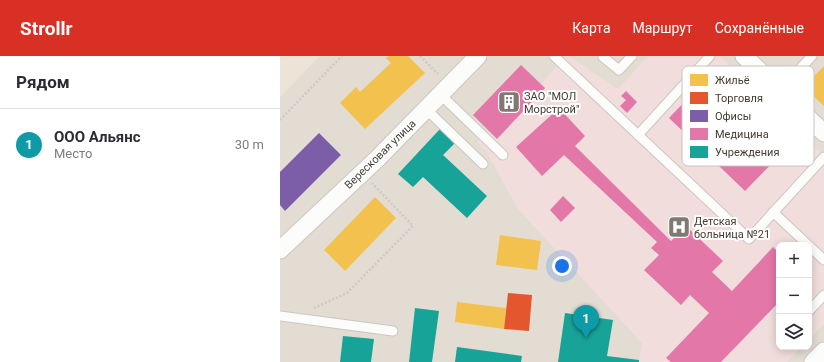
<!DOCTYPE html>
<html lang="ru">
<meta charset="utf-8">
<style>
body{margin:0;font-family:Roboto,sans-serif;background:#f7f7f7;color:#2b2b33}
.controls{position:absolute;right:12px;bottom:12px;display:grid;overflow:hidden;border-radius:8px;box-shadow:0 2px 10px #0003}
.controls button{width:36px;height:36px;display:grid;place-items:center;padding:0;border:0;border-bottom:1px solid #e1e1e2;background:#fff;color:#2b2b33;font:20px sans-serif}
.you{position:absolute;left:282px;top:210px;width:14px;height:14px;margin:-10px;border:3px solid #fff;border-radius:50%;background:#1a73e8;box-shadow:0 0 0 6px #1a73e833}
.badge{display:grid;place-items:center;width:26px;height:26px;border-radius:50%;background:#d93025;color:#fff;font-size:13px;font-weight:700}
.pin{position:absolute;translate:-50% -33px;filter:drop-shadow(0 1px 2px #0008)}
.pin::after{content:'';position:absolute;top:21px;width:14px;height:12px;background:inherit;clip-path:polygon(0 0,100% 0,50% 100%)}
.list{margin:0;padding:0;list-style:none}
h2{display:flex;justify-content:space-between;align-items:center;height:52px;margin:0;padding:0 16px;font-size:17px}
h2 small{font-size:13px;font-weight:400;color:#7c7c81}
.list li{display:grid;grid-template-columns:26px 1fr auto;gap:12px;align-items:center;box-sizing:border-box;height:72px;padding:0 16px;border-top:1px solid #e1e1e2}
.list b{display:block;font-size:15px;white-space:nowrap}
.list p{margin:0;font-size:13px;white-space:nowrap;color:#7c7c81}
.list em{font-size:13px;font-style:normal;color:#7c7c81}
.icon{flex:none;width:22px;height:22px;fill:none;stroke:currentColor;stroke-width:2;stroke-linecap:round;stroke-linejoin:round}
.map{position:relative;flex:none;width:544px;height:306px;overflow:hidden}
header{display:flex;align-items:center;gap:24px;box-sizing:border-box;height:56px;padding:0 20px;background:#d93025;color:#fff}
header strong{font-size:19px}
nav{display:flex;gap:22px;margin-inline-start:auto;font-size:14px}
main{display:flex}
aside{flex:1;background:#fff}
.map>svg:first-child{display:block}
</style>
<header>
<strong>Strollr</strong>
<nav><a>Карта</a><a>Маршрут</a><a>Сохранённые</a></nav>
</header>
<main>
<aside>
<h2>Рядом<small></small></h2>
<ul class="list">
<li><span class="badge" style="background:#0f9aa8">1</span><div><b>ООО Альянс</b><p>Место</p></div><em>30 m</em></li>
</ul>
</aside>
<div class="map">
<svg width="544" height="306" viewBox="0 0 544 306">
<rect width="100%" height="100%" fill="#eeeae6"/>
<path fill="#e3dcd3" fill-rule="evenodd" d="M 0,0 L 544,0 L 544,306 L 0,306 ZM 499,189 L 529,189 L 529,291 L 499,291 Z"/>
<polygon fill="#ede4d7" points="0,0 40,0 0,41"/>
<polygon fill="#f1dedc" points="286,0 289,0 338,33 368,0 440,0 544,100 544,268 529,283 529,189 499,189 499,291 522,291 507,306 359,306 362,287 238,153 206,95 197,86 209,75 217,83 265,32 261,28"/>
<g fill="#f2c14e">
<polygon points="109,0 128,0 145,17 85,73 60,47 76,31 80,36 111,7 106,2"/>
<polygon points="544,10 544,50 524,31"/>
<polygon points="95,141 116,162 65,215 44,194"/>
<polygon points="220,179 261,185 257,214 216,209"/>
<polygon points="177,246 226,252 224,273 175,266"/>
</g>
<polygon fill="#e4572e" points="228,237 252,239 249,275 224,273"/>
<polygon fill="#7b5ea7" points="39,77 61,99 5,155 0,149 0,116"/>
<g fill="#e377a8">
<polygon points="241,9 265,32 217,83 193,59"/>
<polygon points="433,16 454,36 433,59 469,93 490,70 510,89 465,135 389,62"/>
<polygon points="346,35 357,46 347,57 340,50 346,44 341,40"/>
<polygon points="279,52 305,80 295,90 391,185 406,170 443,205 432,216 452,235 493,191 499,197 499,246 441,306 391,306 386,302 429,257 410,239 401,249 364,214 379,199 371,192 377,186 284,99 262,120 236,91"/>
<polygon points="283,140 295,152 281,166 270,154"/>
</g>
<g fill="#17a398">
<polygon points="160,73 175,87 163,99 207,140 187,162 143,121 133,131 118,118"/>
<polygon points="135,252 159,255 152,306 129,306"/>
<polygon points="285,257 333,264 327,300 359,304 359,306 278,306"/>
<polygon points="63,280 94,283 91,306 60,306"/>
<polygon points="177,291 242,300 241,306 175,306"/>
</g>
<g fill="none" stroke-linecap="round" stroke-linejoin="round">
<g stroke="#cbc6c2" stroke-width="11">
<g id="service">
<polyline points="274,0 469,183 544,101"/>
<polyline points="323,1 339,14 352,0"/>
<polyline points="500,34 532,0"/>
<polyline points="160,38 223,99"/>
<polyline points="146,53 203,108"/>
<polyline points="358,79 430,0"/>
<polyline points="493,156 528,189"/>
<polyline points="529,190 544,204"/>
<polyline points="529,255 544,239"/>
<polyline points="0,260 113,275"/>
</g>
</g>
<g stroke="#cbc6c2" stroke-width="19">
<g id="minor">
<polyline points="464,0 544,77"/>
<polyline points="0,194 97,103 198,0"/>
<polyline points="533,306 544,295"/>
</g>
</g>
<g stroke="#cdcac6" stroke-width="2.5" stroke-dasharray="2 2" stroke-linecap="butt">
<polyline points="140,0 158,18"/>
<polyline points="435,10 529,101"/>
<polyline points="0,64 62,0"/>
<polyline points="34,252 67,237 133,170 92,127"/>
</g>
<use href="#service" stroke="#fcfcfb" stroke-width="9"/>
<use href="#minor" stroke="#fcfcfb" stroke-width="17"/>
</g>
<defs>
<g id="building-square" transform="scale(1.15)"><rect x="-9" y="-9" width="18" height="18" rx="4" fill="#807871" stroke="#fff"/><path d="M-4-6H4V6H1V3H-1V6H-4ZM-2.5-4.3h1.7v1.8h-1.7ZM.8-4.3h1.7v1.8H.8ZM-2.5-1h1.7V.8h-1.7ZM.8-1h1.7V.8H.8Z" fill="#fff"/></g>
<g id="hospital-square" transform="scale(1.15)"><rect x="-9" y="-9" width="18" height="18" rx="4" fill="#807871" stroke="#fff"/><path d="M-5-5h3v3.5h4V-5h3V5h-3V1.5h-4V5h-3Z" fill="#fff"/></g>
</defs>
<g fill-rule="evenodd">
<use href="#building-square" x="229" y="46"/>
<use href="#hospital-square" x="399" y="171"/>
</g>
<g text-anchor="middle" stroke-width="4" stroke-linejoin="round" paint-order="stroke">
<g font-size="11" fill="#443b32" stroke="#fff" text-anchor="start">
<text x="244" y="44">ЗАО "МОЛ<tspan x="244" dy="13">Морстрой"</tspan></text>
<text x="414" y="169">Детская<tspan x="414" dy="13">больница №21</tspan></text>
</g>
<g font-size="11" fill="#443b32" stroke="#fff">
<text transform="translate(100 98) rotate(-44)" y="4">Вересковая улица</text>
</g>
</g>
<rect x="402" y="10" width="132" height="100" rx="6" fill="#fff" stroke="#c7c4c2" stroke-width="1"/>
<rect x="410" y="18" width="18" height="12" fill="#f2c14e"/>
<rect x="410" y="36" width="18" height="12" fill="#e4572e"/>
<rect x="410" y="54" width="18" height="12" fill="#7b5ea7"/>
<rect x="410" y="72" width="18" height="12" fill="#e377a8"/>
<rect x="410" y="90" width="18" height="12" fill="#17a398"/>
<g font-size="11" fill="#443b32">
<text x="435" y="28">Жильё</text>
<text x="435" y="46">Торговля</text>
<text x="435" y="64">Офисы</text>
<text x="435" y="82">Медицина</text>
<text x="435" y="100">Учреждения</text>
</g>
</svg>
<div class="controls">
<button>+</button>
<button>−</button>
<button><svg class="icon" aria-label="layers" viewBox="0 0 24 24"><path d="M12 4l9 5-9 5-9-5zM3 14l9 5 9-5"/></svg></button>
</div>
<div class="you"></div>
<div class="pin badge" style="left:306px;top:282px;background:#0f9aa8">1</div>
</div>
</main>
